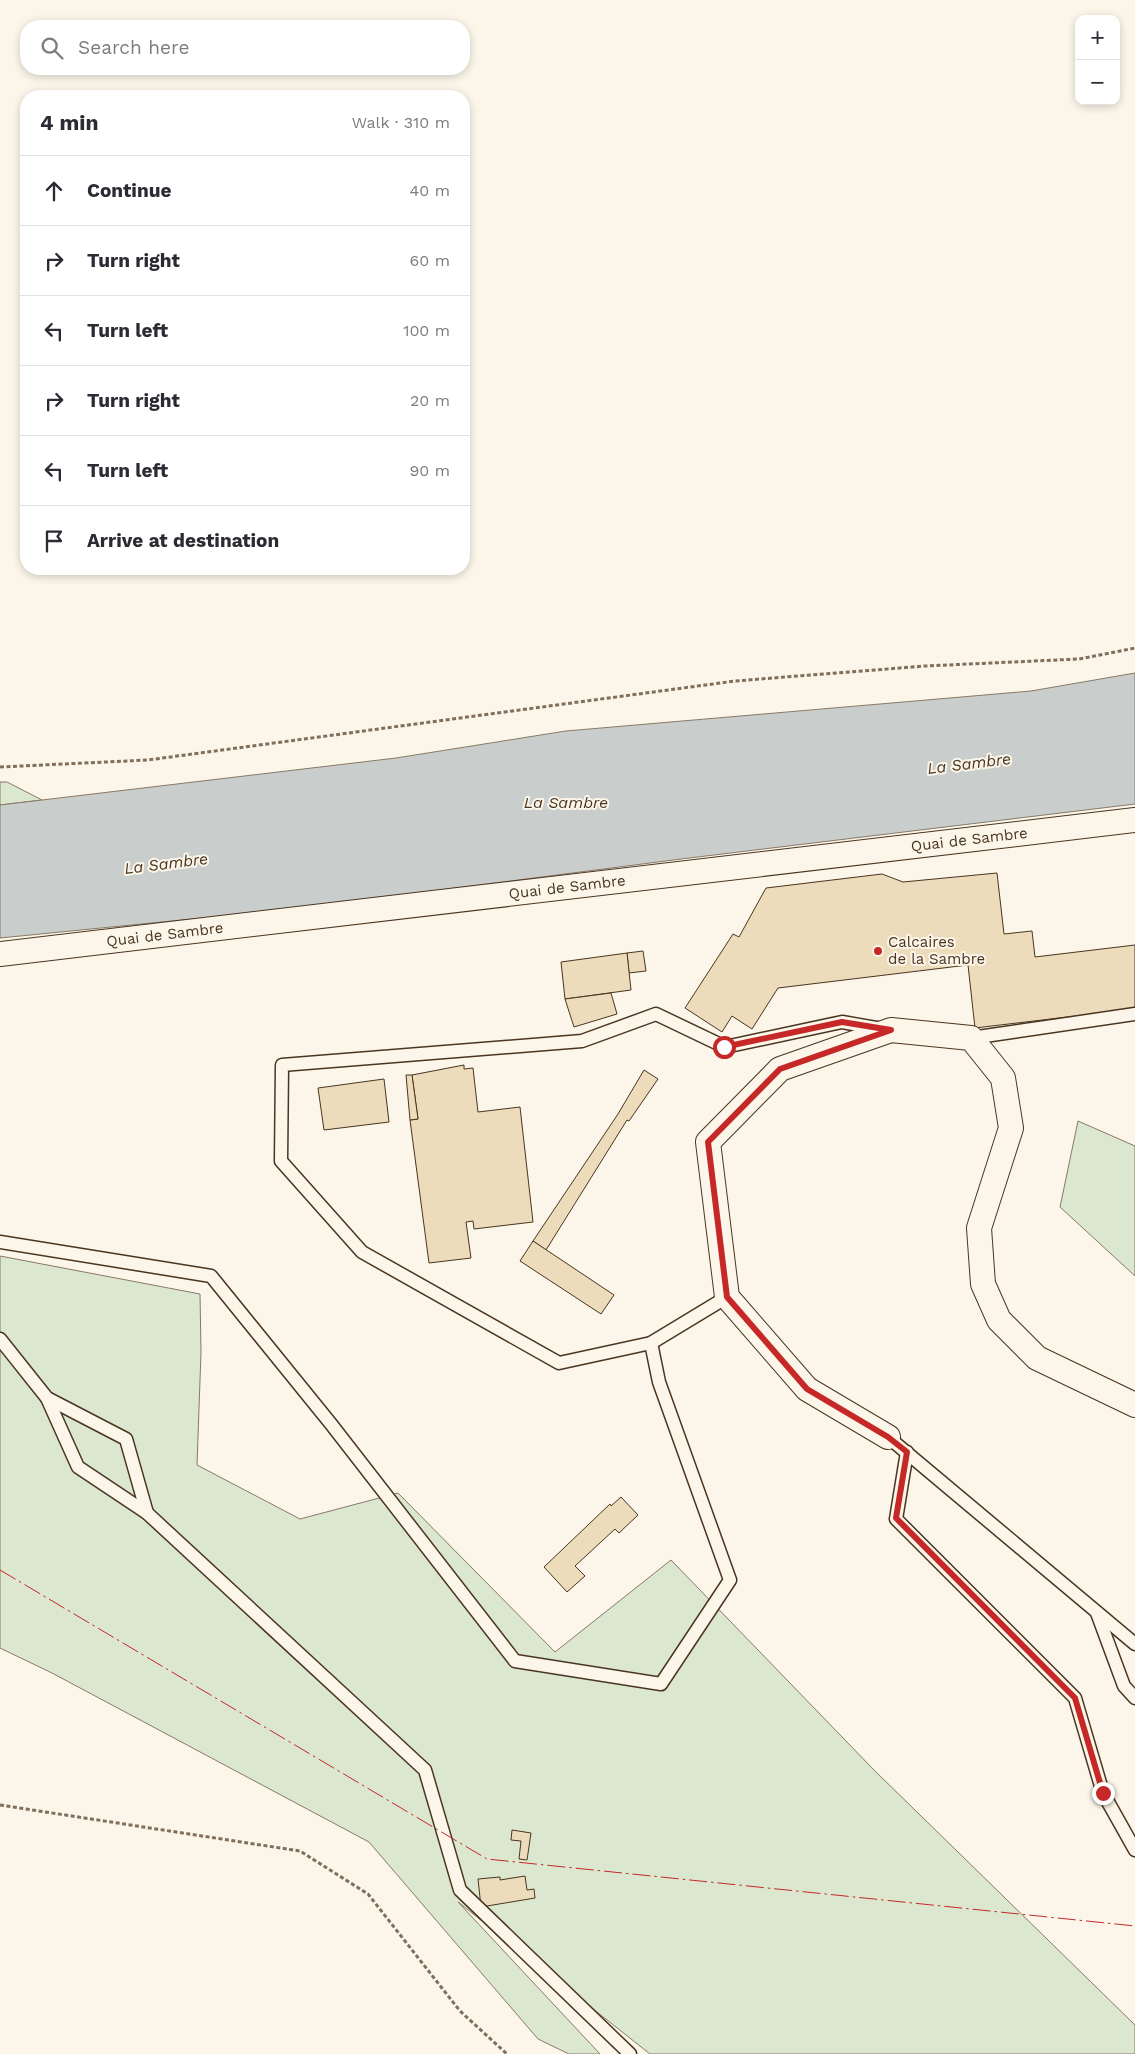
<!DOCTYPE html>
<meta charset="utf-8">
<style>
body{margin:0;font-family:"Work Sans",sans-serif;background:#f2f2f3;color:#2b2b33}
.controls{position:absolute;right:15px;top:15px;display:grid;overflow:hidden;border-radius:10px;box-shadow:0 2px 8px #0003}
.controls button{width:45px;height:45px;display:grid;place-items:center;padding:0;border:0;border-bottom:1px solid #e1e1e2;background:#fff;color:#2b2b33;font:25px sans-serif}
.stop{position:absolute;width:15px;height:15px;margin:-11px;border:4px solid #c62828;border-radius:50%;background:#fff}
.stop.end{background:#c62828;border-color:#fff;box-shadow:0 1px 5px #0008}
.list{margin:0;padding:0;list-style:none}
h2{display:flex;justify-content:space-between;align-items:center;height:65px;margin:0;padding:0 20px;font-size:21px}
h2 small{font-size:16px;font-weight:400;color:#7c7c81}
.list li{display:grid;grid-template-columns:32px 1fr auto;gap:15px;align-items:center;box-sizing:border-box;height:70px;padding:0 20px;border-top:1px solid #e1e1e2}
.list b{display:block;font-size:19px;white-space:nowrap}
.list em{font-size:16px;font-style:normal;color:#7c7c81}
.icon{flex:none;width:28px;height:28px;fill:none;stroke:currentColor;stroke-width:2;stroke-linecap:round;stroke-linejoin:round}
.map{position:relative;flex:none;width:1135px;height:2054px;overflow:hidden}
.search{position:absolute;background:#fff;box-shadow:0 2px 8px #0003;left:20px;top:20px;width:450px;height:55px;display:flex;align-items:center;gap:12px;box-sizing:border-box;padding:0 18px;border-radius:20px;color:#7c7c81;font-size:19px}
.panel{position:absolute;background:#fff;box-shadow:0 2px 8px #0003;left:20px;top:90px;width:450px;height:485px;border-radius:20px}
.map>svg:first-child{display:block}
</style>
<div class="map">
<svg width="1135" height="2054" viewBox="0 0 1135 2054">
<rect width="100%" height="100%" fill="#fbf6e9"/>
<g fill="#dce7d0" stroke="#887966">
<polygon points="0,782 7,782 42,800 0,805"/>
<polygon points="1078,1121 1135,1146 1135,1276 1060,1207"/>
<polygon points="0,1256 200,1294 201,1352 197,1465 300,1519 398,1493 555,1652 671,1560 874,1770 1135,2025 1135,2054 650,2054 458,1902 600,2054 569,2054 538,2039 369,1842 52,1673 0,1648"/>
</g>
<polygon fill="#c9cecd" stroke="#887966" points="1135,673 1135,804 681,859 293,909 0,938 0,805 396,758 566,731 1031,691"/>
<g fill="#ecdcbc" stroke="#4a3520">
<polygon points="997,873 1004,934 1032,931 1035,957 1135,945 1135,1009 975,1028 968,965 778,988 752,1029 732,1016 722,1032 685,1008 733,934 739,937 766,888 882,874 903,882"/>
<polygon points="643,951 646,971 629,973 627,953"/>
<polygon points="627,953 631,990 565,999 561,962"/>
<polygon points="611,993 617,1014 574,1027 565,999"/>
<polygon points="464,1065 464,1069 473,1068 478,1112 520,1107 533,1222 474,1229 473,1221 466,1222 471,1258 429,1263 410,1120 418,1119 412,1075"/>
<polygon points="644,1070 658,1079 629,1121 627,1120 546,1250 533,1241 618,1114"/>
<polygon points="406,1075 412,1075 418,1119 410,1120"/>
<polygon points="384,1079 389,1122 324,1130 318,1088"/>
<polygon points="533,1241 614,1295 601,1314 520,1261"/>
<polygon points="621,1497 638,1515 619,1533 615,1529 575,1566 585,1576 567,1592 544,1567 610,1504 611,1506"/>
<polygon points="512,1830 531,1833 527,1860 519,1859 521,1841 511,1840"/>
<polygon points="525,1876 527,1890 534,1889 535,1898 481,1907 478,1879 500,1877 500,1880"/>
</g>
<g fill="none" stroke-linecap="round" stroke-linejoin="round">
<g stroke="#4a3520" stroke-width="15">
<g id="service">
<polyline points="971,1038 1135,1014"/>
<polyline points="0,1242 211,1276 331,1424 515,1661 661,1684 730,1580 659,1382 651,1343"/>
<polyline points="727,1297 651,1343 559,1363 362,1252 281,1161 282,1065 582,1041 656,1014 725,1047 842,1022 882,1029"/>
<polyline points="0,1339 47,1398 126,1439 147,1513"/>
<polyline points="47,1398 78,1467 147,1513 425,1770 460,1890 630,2054"/>
<polyline points="888,1437 1135,1644"/>
<polyline points="907,1452 896,1519 1075,1698 1103,1793 1135,1850"/>
<polyline points="1097,1613 1124,1686 1135,1698"/>
</g>
</g>
<g stroke="#4a3520" stroke-width="26">
<g id="minor">
<path id="s1" d="M 0,954 L 1135,820"/>
<polyline points="888,1437 807,1389 727,1297 708,1142 780,1069 891,1030 971,1038 1003,1078 1011,1128 979,1228 983,1284 999,1320 1037,1358 1135,1405"/>
</g>
</g>
<g stroke="#7f6f5c" stroke-width="3" stroke-dasharray="4 2.5" stroke-linecap="butt">
<polyline points="0,767 148,760 735,681 925,666 1079,659 1135,648"/>
<polyline points="0,1805 300,1851 368,1894 460,2011 507,2054"/>
</g>
<use href="#service" stroke="#fbf6e9" stroke-width="12"/>
<use href="#minor" stroke="#fbf6e9" stroke-width="24"/>
<polyline stroke="#c62828" stroke-width="1" stroke-dasharray="18 4 2.5 4" stroke-linecap="butt" points="0,1570 487,1859 1135,1926"/>
</g>
<g fill="none" stroke-linecap="round" stroke-linejoin="round">
<polyline stroke="#c62828" stroke-width="6" points="724,1047 842,1022 891,1030 780,1069 708,1142 727,1297 807,1389 888,1437 907,1452 896,1518 1075,1698 1103,1793"/>
</g>
<circle fill="#c62828" stroke="#fbf6e9" stroke-width="2" cx="878" cy="951" r="5"/>
<g text-anchor="middle" stroke-width="4" stroke-linejoin="round" paint-order="stroke">
<g font-size="15" fill="#4a3520" stroke="#fbf6e9">
<text dy="5" stroke="none"><textPath href="#s1" startOffset="976">Quai de Sambre</textPath></text>
<text dy="5" stroke="none"><textPath href="#s1" startOffset="571">Quai de Sambre</textPath></text>
<text dy="5" stroke="none"><textPath href="#s1" startOffset="166">Quai de Sambre</textPath></text>
</g>
<g font-size="15" fill="#4a3520" stroke="#fbf6e9" text-anchor="start">
<text x="888" y="947">Calcaires<tspan x="888" dy="17">de la Sambre</tspan></text>
</g>
<g font-size="16" font-style="italic" fill="#4a3520" stroke="#fbf6e9">
<text transform="translate(969 763) rotate(-7)" y="6">La Sambre</text>
<text x="566" y="808">La Sambre</text>
<text transform="translate(166 863) rotate(-7)" y="6">La Sambre</text>
</g>
</g>
</svg>
<div class="controls">
<button>+</button>
<button>−</button>
</div>
<div class="stop" style="left:724px;top:1047px"></div>
<div class="stop end" style="left:1103px;top:1793px"></div>
<div class="search"><svg class="icon" aria-label="search" viewBox="0 0 24 24"><circle cx="10" cy="10" r="6"/><path d="M15 15l6 6"/></svg>Search here</div>
<section class="panel">
<h2>4 min<small>Walk · 310 m</small></h2>
<ul class="list">
<li><svg class="icon" aria-label="ahead" viewBox="0 0 24 24"><path d="M12 20V5M6 11l6-6 6 6"/></svg><div><b>Continue</b></div><em>40 m</em></li>
<li><svg class="icon" aria-label="right" viewBox="0 0 24 24"><path d="M7 20v-9h11M14 6l5 5-5 5"/></svg><div><b>Turn right</b></div><em>60 m</em></li>
<li><svg class="icon" aria-label="left" viewBox="0 0 24 24"><path d="M17 20v-9H6M10 6l-5 5 5 5"/></svg><div><b>Turn left</b></div><em>100 m</em></li>
<li><svg class="icon" aria-label="right" viewBox="0 0 24 24"><path d="M7 20v-9h11M14 6l5 5-5 5"/></svg><div><b>Turn right</b></div><em>20 m</em></li>
<li><svg class="icon" aria-label="left" viewBox="0 0 24 24"><path d="M17 20v-9H6M10 6l-5 5 5 5"/></svg><div><b>Turn left</b></div><em>90 m</em></li>
<li><svg class="icon" aria-label="arrive" viewBox="0 0 24 24"><path d="M6 21V4h12l-3 4 3 4H6"/></svg><div><b>Arrive at destination</b></div></li>
</ul>
</section>
</div>
